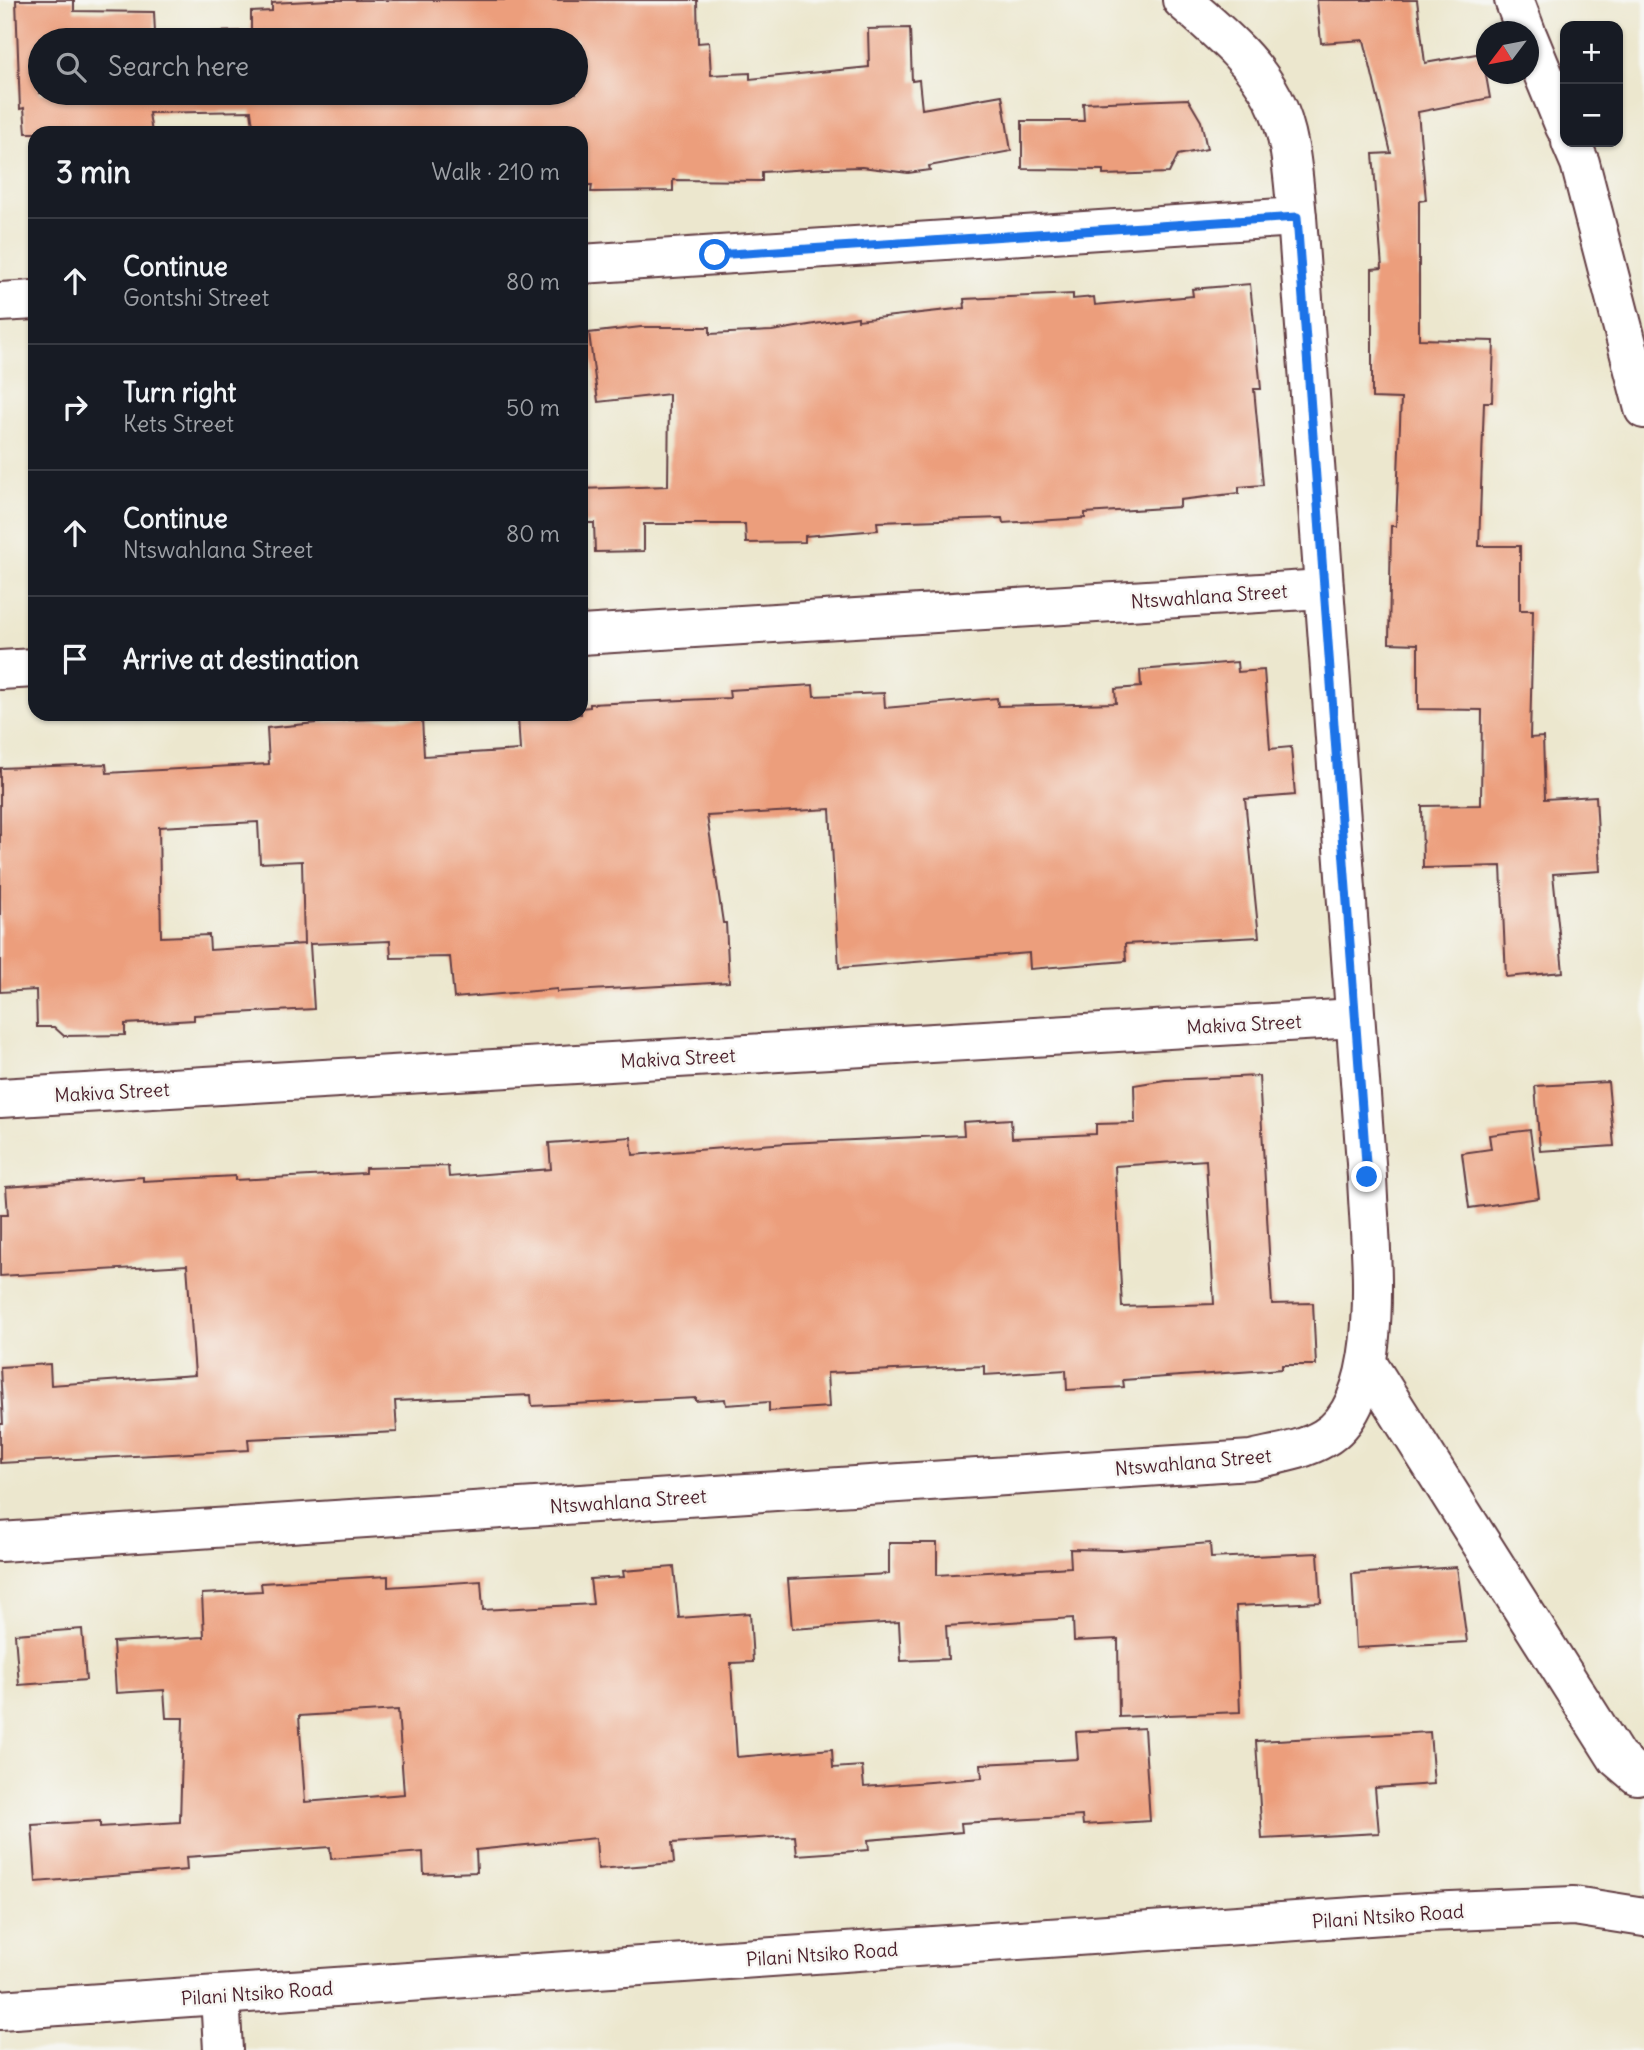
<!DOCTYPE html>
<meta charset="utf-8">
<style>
body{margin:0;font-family:Delius,sans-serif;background:#242831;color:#f1f3f6}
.controls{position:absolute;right:21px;top:21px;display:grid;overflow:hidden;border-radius:14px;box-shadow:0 2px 5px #0004}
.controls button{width:63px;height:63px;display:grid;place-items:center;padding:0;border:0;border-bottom:2px solid #363941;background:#171b24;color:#f1f3f6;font:35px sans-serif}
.compass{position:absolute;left:1476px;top:21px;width:63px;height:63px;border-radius:50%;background:#171b24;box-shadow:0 2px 5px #0004;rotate:238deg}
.stop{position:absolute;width:21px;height:21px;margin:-16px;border:5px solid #1a73e8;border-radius:50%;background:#fff}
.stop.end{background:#1a73e8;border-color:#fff;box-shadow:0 2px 7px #0008}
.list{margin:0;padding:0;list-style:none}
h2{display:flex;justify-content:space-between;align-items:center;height:91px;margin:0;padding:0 28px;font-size:30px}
h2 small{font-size:23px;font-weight:400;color:#9ea1a6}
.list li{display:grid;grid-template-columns:46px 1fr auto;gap:21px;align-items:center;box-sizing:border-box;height:126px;padding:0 28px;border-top:2px solid #363941}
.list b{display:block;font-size:26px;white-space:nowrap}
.list p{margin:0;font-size:23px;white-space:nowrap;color:#9ea1a6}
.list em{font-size:23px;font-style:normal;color:#9ea1a6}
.icon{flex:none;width:38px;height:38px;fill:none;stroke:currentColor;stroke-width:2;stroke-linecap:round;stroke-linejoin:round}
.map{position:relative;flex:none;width:1644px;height:2050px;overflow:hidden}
.search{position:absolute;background:#171b24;box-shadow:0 2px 5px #0004;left:28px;top:28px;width:560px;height:77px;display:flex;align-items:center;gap:18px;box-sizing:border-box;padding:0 24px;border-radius:38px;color:#9ea1a6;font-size:26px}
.panel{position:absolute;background:#171b24;box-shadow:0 2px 5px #0004;left:28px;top:126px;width:560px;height:595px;border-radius:21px}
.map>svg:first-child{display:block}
</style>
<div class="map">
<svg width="1644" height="2050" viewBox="0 0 1644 2050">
<rect width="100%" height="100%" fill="#f6f6f2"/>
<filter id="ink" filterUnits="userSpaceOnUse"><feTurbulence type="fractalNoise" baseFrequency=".0143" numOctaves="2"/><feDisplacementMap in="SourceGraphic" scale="14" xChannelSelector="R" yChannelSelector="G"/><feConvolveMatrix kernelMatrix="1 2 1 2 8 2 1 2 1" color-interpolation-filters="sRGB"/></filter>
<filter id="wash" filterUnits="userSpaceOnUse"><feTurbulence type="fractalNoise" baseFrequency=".00686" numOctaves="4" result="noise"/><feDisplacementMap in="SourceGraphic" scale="28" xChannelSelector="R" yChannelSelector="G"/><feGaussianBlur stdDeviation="1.57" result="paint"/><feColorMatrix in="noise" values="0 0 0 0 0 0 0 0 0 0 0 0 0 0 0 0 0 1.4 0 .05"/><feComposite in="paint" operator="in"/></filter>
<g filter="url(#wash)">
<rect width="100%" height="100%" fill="#ece7ce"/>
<g id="blocks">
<g fill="#ec9e7b" fill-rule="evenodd">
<path d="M 16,0 L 74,0 L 74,11 L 154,12 L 155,33 L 251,31 L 251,12 L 272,11 L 272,3 L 329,0 L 697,0 L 698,43 L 709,42 L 711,75 L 750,73 L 750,79 L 869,67 L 868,29 L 910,28 L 912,81 L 919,80 L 922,109 L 1002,95 L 1011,151 L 929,166 L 930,170 L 908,173 L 862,167 L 825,168 L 762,172 L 762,181 L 673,180 L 673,191 L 591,192 L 592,185 L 581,185 L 581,133 L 411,133 L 411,129 L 366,133 L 254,133 L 251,111 L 149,113 L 152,133 L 26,133 L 24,108 L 20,109 ZM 40,40 L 576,40 L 576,93 L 40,93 Z"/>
<polygon points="1317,0 1417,0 1425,63 1482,53 1490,98 1418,112 1426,200 1419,201 1419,339 1494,341 1492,402 1484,402 1479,546 1520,546 1520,610 1533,610 1530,738 1543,737 1545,799 1596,796 1600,871 1553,874 1563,972 1506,977 1501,866 1423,868 1422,806 1481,805 1482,710 1418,709 1418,644 1389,643 1391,526 1396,526 1401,399 1372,398 1372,269 1382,268 1373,154 1391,153 1364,40 1321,43"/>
<polygon points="1188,99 1201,121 1207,149 1178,155 1169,173 1103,175 1103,170 1022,169 1022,121 1084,121 1083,103"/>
<polygon points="1250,284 1261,389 1254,389 1263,485 1239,487 1239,493 1180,500 1180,507 1085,513 1085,518 1003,523 1002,518 877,522 878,530 805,536 805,542 746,543 745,524 644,524 644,551 595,552 594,523 581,523 581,489 668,486 669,394 598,402 589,333 641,327 710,327 710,334 772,331 858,317 858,320 965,308 964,299 1073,294 1073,299 1094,297 1095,305 1193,296 1192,289"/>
<path d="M 1237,662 L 1238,672 L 1264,670 L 1270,749 L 1291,747 L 1295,795 L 1245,799 L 1259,937 L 1125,944 L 1126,961 L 1030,969 L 1029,953 L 839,968 L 830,809 L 707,816 L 723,923 L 726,923 L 729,982 L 557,992 L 557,989 L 454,998 L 450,957 L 391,958 L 390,941 L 310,944 L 314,1009 L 194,1015 L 194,1020 L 125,1024 L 125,1035 L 64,1036 L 54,1027 L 37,1027 L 36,990 L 0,992 L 0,768 L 106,764 L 107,773 L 269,764 L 267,728 L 346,720 L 422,718 L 424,756 L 520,750 L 518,717 L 531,717 L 531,714 L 581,714 L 581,708 L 590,707 L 590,704 L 730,698 L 729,690 L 813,685 L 814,696 L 884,693 L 885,708 L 997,698 L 998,706 L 1116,703 L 1115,689 L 1141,687 L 1140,670 ZM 258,822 L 260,863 L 302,861 L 304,944 L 210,950 L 209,935 L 161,937 L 159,827 Z"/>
<path d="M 1259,1076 L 1272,1304 L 1313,1303 L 1316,1365 L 1282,1365 L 1282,1369 L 1123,1380 L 1124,1387 L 1067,1390 L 1066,1370 L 984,1375 L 984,1366 L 827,1373 L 829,1407 L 769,1411 L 769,1402 L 726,1405 L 725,1399 L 696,1401 L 696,1398 L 532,1406 L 531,1395 L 395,1401 L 397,1432 L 248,1439 L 249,1450 L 0,1463 L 0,1424 L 3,1424 L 0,1367 L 50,1364 L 51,1385 L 195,1375 L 187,1265 L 0,1276 L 0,1215 L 8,1215 L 6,1187 L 143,1177 L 143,1181 L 235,1176 L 235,1180 L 365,1173 L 365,1168 L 448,1166 L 449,1177 L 551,1169 L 549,1143 L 631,1137 L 633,1155 L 787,1143 L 964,1135 L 963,1122 L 1011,1119 L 1012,1138 L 1096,1134 L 1096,1124 L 1135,1123 L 1134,1085 L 1165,1080 ZM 1206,1160 L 1214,1304 L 1122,1307 L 1115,1166 Z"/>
<polygon points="1608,1082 1614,1146 1540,1151 1535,1086"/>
<polygon points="1530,1130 1539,1198 1469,1208 1462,1153 1491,1149 1489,1135"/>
<polygon points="889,1543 937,1543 937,1575 1071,1567 1070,1549 1122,1550 1210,1543 1211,1558 1318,1553 1321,1602 1236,1606 1240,1712 1119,1717 1118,1639 1074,1641 1073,1618 946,1626 948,1659 901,1661 899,1622 792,1629 788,1579 889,1574"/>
<path d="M 674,1567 L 679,1618 L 750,1613 L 753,1662 L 731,1663 L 737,1757 L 832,1749 L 833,1768 L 862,1766 L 864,1787 L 982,1778 L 981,1764 L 1078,1759 L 1076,1732 L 1144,1728 L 1150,1821 L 1083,1825 L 1082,1816 L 961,1823 L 962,1832 L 868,1840 L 869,1850 L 797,1855 L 795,1836 L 672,1843 L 674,1863 L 598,1869 L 596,1838 L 476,1850 L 477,1872 L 424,1874 L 423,1852 L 331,1859 L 330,1847 L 186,1857 L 187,1870 L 36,1882 L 32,1825 L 100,1821 L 100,1827 L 180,1822 L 183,1718 L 166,1718 L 164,1690 L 116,1693 L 113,1642 L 204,1637 L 202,1594 L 262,1591 L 261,1583 L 388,1576 L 388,1587 L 481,1581 L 483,1610 L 593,1604 L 590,1579 L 624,1577 L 623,1571 ZM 398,1710 L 404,1794 L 305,1802 L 299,1716 Z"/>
<polygon points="1457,1567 1467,1642 1356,1648 1352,1574"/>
<polygon points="82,1629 86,1680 19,1685 15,1634"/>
<polygon points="1430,1732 1434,1784 1375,1788 1379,1833 1262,1839 1256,1741"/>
</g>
</g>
</g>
<g filter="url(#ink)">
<use href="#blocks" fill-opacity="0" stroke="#623d43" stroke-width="2"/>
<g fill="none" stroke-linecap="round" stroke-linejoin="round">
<g stroke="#623d43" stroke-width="42">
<g id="minor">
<polyline points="1514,0 1526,32"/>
<polyline points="1528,37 1565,127"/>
<polyline points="1571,142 1580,163 1644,409"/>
<polyline points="581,264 1297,217"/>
<polyline points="0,302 35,300"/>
<polyline points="581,635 1323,589"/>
<polyline points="0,670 35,668"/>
<polyline points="0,1098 1355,1018"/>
<polyline points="1367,1363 1617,1758 1637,1775 1644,1773"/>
<path d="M 0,1542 L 1251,1460 C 1276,1454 1302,1451 1324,1438 C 1391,1399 1369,1243 1367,1177 L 1297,217 C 1293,179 1292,135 1274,100 C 1253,59 1216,30 1182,0"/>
<polyline points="220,1995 223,2050"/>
<polyline points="0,2010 1427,1912 1574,1906 1644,1917"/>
</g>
</g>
<use href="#minor" stroke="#fff" stroke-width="38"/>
</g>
</g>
<g fill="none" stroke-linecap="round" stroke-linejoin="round" filter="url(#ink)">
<polyline stroke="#1a73e8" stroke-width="9" points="715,255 1297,217 1367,1177"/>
</g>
<g text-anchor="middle" stroke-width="5" stroke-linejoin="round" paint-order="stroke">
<g font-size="19" fill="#4a1f2b" stroke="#f6f6f2">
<text transform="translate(1209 596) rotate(-4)" y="7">Ntswahlana Street</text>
<text transform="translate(1244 1024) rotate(-3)" y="7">Makiva Street</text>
<text transform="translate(678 1058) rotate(-3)" y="7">Makiva Street</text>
<text transform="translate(112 1092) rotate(-3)" y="7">Makiva Street</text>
<text transform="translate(1193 1462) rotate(-5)" y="7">Ntswahlana Street</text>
<text transform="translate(628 1501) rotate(-4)" y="7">Ntswahlana Street</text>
<text transform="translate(1388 1916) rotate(-4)" y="7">Pilani Ntsiko Road</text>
<text transform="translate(822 1954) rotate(-4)" y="7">Pilani Ntsiko Road</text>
<text transform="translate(257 1993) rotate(-4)" y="7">Pilani Ntsiko Road</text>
</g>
</g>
</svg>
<div class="controls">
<button>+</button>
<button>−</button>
</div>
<svg class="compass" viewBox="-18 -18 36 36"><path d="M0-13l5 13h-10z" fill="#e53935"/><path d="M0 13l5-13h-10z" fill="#9ea1a6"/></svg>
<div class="stop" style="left:715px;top:255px"></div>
<div class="stop end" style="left:1367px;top:1177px"></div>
<div class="search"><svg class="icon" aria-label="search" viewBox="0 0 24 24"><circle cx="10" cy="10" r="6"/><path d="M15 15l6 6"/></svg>Search here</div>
<section class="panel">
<h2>3 min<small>Walk · 210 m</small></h2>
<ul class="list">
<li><svg class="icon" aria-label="ahead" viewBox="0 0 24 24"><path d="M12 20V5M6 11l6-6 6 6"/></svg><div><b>Continue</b><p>Gontshi Street</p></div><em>80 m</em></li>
<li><svg class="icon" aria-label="right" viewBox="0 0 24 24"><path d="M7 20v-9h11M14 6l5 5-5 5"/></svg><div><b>Turn right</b><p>Kets Street</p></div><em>50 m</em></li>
<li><svg class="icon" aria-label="ahead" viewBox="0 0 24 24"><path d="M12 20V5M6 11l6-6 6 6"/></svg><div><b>Continue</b><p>Ntswahlana Street</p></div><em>80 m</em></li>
<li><svg class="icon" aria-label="arrive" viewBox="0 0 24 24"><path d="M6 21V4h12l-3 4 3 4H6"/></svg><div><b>Arrive at destination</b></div></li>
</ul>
</section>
</div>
